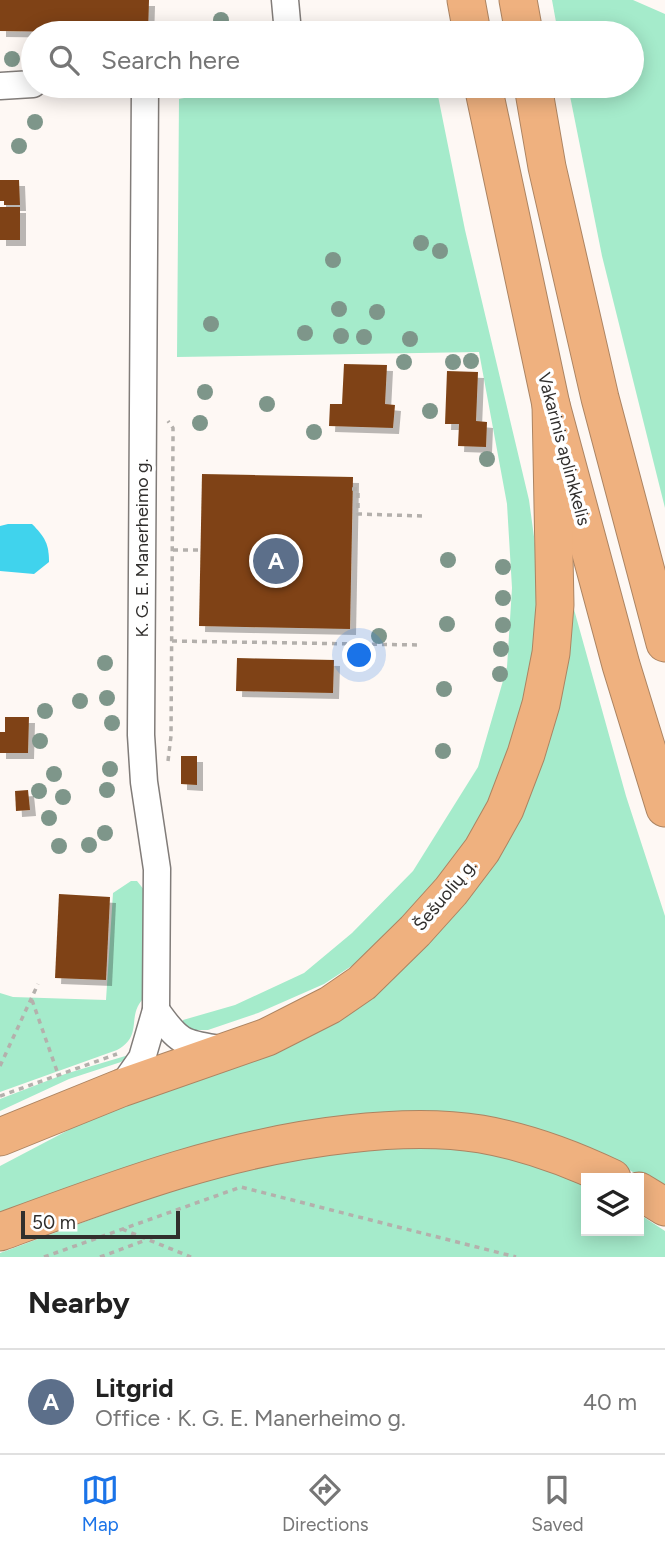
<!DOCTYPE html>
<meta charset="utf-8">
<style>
body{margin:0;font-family:Figtree,sans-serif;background:#f6f6f6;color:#222}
.controls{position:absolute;right:21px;bottom:21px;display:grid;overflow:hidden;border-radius:0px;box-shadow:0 4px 18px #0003}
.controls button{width:63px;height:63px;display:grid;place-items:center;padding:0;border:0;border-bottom:2px solid #e0e0e0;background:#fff;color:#222;font:35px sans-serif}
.scale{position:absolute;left:21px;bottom:18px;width:159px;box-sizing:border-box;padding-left:7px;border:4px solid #312f2d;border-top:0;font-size:19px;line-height:24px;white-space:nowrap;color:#312f2d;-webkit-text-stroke:5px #fff;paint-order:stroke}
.you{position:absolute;left:360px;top:656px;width:24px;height:24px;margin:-18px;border:5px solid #fff;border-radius:50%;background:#1a73e8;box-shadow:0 0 0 10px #1a73e833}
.badge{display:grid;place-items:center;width:46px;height:46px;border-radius:50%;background:#1a73e8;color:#fff;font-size:23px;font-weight:700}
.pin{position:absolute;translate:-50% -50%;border:4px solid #fff;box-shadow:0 2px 7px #0006}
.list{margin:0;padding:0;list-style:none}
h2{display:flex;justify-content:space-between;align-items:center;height:91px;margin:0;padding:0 28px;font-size:30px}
h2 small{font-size:23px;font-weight:400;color:#767676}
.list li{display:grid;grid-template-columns:46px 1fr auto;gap:21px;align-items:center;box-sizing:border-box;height:105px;padding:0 28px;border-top:2px solid #e0e0e0}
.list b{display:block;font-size:26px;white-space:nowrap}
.list p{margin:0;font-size:23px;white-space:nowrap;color:#767676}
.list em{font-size:23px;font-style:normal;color:#767676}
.icon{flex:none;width:38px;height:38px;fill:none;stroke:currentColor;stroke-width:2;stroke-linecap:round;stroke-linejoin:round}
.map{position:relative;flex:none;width:665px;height:1257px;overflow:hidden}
.search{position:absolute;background:#fff;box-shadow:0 4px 18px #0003;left:21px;right:21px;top:21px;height:77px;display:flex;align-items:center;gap:18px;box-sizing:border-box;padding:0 24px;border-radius:38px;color:#767676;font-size:26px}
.sheet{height:196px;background:#fff}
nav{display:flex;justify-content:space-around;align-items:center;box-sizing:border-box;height:98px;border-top:2px solid #e0e0e0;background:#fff;font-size:19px;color:#767676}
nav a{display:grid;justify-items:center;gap:4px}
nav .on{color:#1a73e8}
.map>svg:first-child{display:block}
</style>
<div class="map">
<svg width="665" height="1257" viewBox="0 0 665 1257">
<defs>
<filter id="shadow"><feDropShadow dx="6" dy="6" stdDeviation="0" flood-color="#0004"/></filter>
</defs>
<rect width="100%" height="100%" fill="#fef8f4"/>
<g fill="#a5ebcb">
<polygon points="552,0 633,0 665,14 665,508 602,256 568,86 632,86 632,33 558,33"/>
<polygon points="246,86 436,86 465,230 529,500 541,588 530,700 474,841 370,954 324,984 258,1013 208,1030 193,1030 183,1025 183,1020 235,1005 304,973 352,933 413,871 478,767 507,667 512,588 507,504 479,352 177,357 179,99"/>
<polygon points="570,595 626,796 665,916 665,1191 626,1168 467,1119 0,1214 0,1166 99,1114 257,1058 468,889"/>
<path d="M 131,881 L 137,881 L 145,891 L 142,1000 C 127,1018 143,1036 117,1050 L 0,1092 L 0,993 L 13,997 L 106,1000 L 113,893 Z"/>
<polygon points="132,1054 121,1062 69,1079 0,1111 0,1099 65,1074"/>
<polygon points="453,1145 509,1156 586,1186 586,1231 639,1231 639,1214 665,1231 665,1257 0,1257 0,1253 214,1174 313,1151"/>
</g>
<path fill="#40d3ed" d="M 8,524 L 32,524 C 45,537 49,544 49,562 L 34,574 L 0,571 L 0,526 Z"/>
<g fill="#7f4315" filter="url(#shadow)">
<polygon points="0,0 149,0 148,33 0,31"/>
<polygon points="0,180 19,180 20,205 4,205 4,201 0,201"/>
<rect x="0" y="207" width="20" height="33"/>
<polygon points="344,364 387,365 385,404 395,405 393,428 329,426 330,404 342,404"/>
<polygon points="447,371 478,372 476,421 487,422 486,447 458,446 459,424 445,424"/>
<polygon points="202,474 353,477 350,629 199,626"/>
<polygon points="237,658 334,660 333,693 236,691"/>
<polygon points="5,717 29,717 28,753 0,753 0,732 5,732"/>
<polygon points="181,756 197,756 197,785 181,784"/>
<polygon points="28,790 30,810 16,811 15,791"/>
<polygon points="59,894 110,897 106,980 55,978"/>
</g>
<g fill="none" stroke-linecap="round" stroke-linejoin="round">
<g stroke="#817c79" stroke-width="29">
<g id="minor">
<polyline points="285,0 288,33"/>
<polyline points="0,86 33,84"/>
<path d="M 156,1010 C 181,1046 185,1043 226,1050"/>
<polyline points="121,1088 142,1058 156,1010 157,869 144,782 141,735 145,86"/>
</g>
</g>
<g stroke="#ac8462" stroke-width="39">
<g id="highway">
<polyline points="466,0 472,33"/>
<polyline points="518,0 524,33"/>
<polyline points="483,86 551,405 621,665 665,808"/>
<polyline points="533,86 547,167 600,398 665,643"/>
<polyline points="0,1137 121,1088 267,1037 330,1005 362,983 415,931 451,891 482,850 505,809 526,754 541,704 551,653 555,605 551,405"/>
<polyline points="639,1191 665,1207"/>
<path d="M 0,1232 C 114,1190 226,1147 348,1134 C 391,1129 438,1127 481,1134 C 527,1142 570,1158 612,1178"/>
</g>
</g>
<g stroke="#b4b0ac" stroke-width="3.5" stroke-dasharray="5 5" stroke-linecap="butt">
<polyline points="352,489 358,489 358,514 423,516"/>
<polyline points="173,550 200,550"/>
<polyline points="172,641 420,645"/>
<polyline points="168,761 171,736 173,437 173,428 168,421"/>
<polyline points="32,1000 58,1074"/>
<polyline points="0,1066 38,984"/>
<polyline points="0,1096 117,1054"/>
<polyline points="122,1229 191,1257"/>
<polyline points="44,1257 241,1187 516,1257"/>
<polyline points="100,1257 146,1240"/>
</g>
<use href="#minor" stroke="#fff" stroke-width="26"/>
<use href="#highway" stroke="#efb17f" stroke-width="37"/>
</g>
<g fill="#7e968a">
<circle cx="221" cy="20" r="8"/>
<circle cx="12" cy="59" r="8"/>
<circle cx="35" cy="122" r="8"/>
<circle cx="19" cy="146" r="8"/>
<circle cx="421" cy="243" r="8"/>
<circle cx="440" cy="251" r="8"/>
<circle cx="333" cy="260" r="8"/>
<circle cx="339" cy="309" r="8"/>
<circle cx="377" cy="312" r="8"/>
<circle cx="211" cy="324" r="8"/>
<circle cx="305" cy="333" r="8"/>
<circle cx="341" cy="336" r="8"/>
<circle cx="364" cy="337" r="8"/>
<circle cx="410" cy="339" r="8"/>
<circle cx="471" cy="361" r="8"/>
<circle cx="404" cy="362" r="8"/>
<circle cx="453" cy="362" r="8"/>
<circle cx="205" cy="392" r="8"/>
<circle cx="267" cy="404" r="8"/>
<circle cx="430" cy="411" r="8"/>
<circle cx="200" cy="423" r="8"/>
<circle cx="314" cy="432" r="8"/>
<circle cx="487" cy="459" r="8"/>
<circle cx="448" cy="560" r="8"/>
<circle cx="503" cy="567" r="8"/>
<circle cx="503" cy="598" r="8"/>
<circle cx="447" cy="624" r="8"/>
<circle cx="503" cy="625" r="8"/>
<circle cx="379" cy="636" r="8"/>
<circle cx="501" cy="649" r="8"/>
<circle cx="105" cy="663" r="8"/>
<circle cx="500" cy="674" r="8"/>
<circle cx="444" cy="689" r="8"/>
<circle cx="107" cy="698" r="8"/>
<circle cx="80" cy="701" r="8"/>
<circle cx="45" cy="711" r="8"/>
<circle cx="112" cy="723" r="8"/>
<circle cx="40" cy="741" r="8"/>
<circle cx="443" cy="751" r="8"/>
<circle cx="110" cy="769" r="8"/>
<circle cx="54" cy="774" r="8"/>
<circle cx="107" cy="790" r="8"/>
<circle cx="39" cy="791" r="8"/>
<circle cx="63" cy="797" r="8"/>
<circle cx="49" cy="818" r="8"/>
<circle cx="105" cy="833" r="8"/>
<circle cx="89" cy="845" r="8"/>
<circle cx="59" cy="846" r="8"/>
</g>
<g text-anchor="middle" stroke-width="7" stroke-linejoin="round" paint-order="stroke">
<g font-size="18" fill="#312f2d" stroke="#fff">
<text transform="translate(564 449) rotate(75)" y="6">Vakarinis aplinkkelis</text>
<text transform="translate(142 548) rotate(-90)" y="6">K. G. E. Manerheimo g.</text>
<text transform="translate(445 895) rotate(-50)" y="6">Šešuolių g.</text>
</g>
</g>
</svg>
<div class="controls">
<button><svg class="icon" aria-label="layers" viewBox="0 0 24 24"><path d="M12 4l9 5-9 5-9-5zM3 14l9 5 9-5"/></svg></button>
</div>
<div class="scale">50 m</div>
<div class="you"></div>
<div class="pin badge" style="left:276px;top:561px;background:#5c6f8a">A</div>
<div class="search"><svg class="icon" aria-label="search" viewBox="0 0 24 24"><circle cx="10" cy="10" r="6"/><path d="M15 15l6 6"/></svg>Search here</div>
</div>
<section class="sheet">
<h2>Nearby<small></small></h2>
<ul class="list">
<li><span class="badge" style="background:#5c6f8a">A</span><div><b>Litgrid</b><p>Office · K. G. E. Manerheimo g.</p></div><em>40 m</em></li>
</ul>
</section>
<nav>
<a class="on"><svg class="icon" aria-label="map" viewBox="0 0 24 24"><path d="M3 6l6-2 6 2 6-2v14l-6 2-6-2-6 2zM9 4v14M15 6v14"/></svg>Map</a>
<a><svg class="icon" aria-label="directions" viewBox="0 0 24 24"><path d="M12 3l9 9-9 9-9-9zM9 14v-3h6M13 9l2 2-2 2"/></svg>Directions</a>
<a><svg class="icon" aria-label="saved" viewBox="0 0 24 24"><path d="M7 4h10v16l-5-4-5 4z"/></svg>Saved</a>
</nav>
